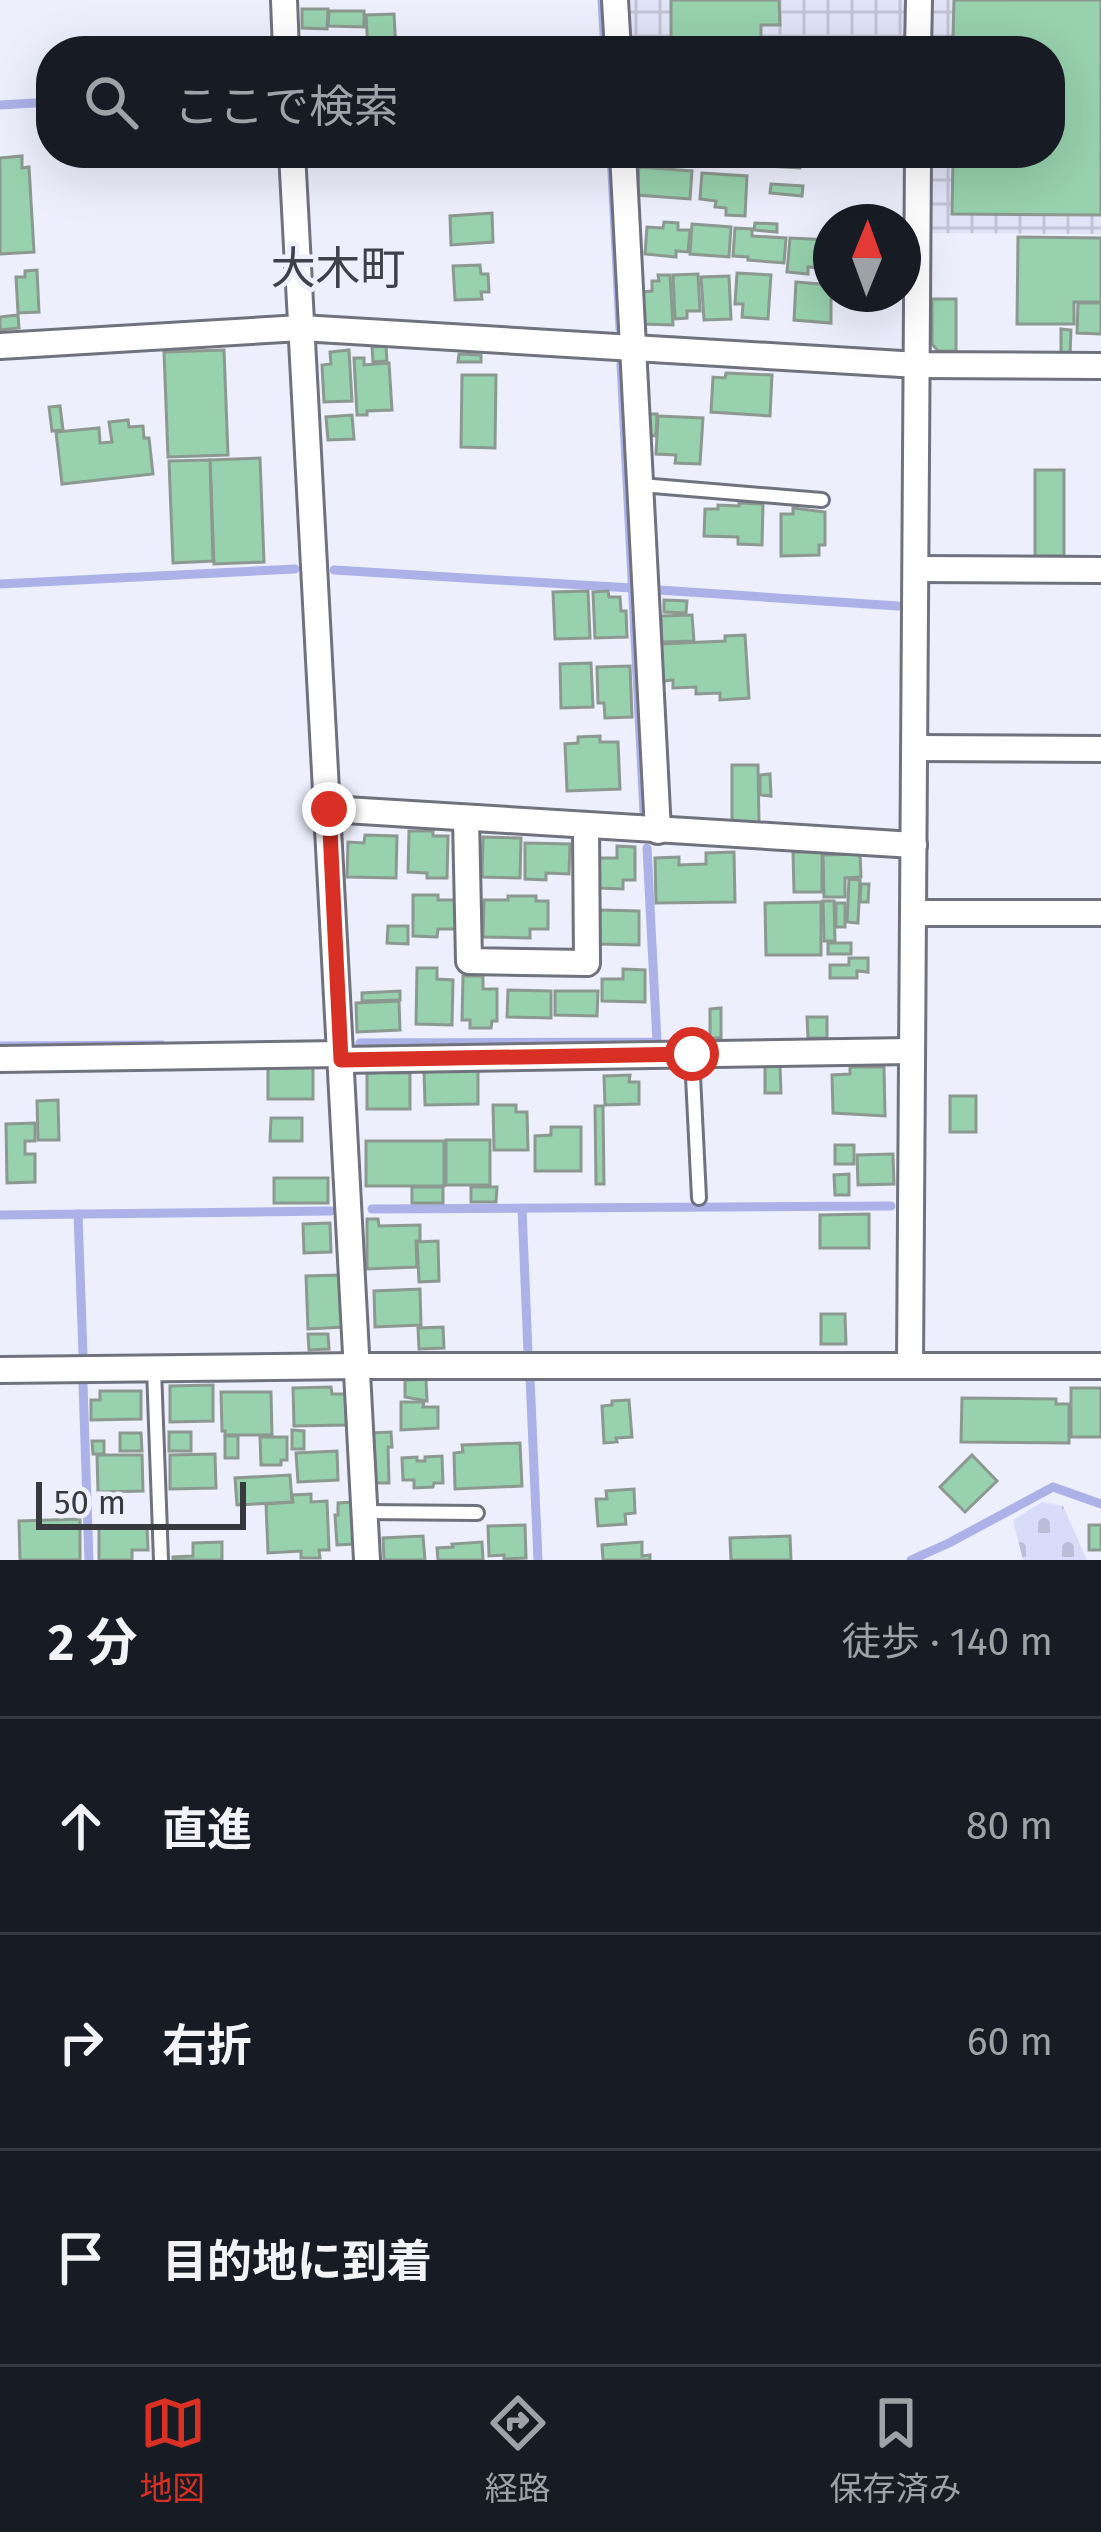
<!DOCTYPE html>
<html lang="ja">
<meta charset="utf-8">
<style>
body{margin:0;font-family:"Fira Sans","Noto Sans JP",sans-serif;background:#242831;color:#f1f3f6}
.compass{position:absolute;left:813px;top:204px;width:108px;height:108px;border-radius:50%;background:#171b24;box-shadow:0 12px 48px #0002;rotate:1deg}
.scale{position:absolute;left:36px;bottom:30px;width:210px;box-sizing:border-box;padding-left:12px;border:6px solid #38393e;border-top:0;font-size:33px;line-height:42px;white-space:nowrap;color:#38393e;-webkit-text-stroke:9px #edeffd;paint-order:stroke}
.stop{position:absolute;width:36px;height:36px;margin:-27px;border:9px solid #d93025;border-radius:50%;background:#fff}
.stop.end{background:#d93025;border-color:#fff;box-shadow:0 3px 12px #0008}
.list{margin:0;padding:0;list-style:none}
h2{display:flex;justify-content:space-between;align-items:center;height:156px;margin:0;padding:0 48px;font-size:51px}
h2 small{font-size:39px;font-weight:400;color:#9ea1a6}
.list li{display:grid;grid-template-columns:78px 1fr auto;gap:36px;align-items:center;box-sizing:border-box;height:216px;padding:0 48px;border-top:3px solid #363941}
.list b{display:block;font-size:45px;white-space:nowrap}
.list em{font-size:39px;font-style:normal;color:#9ea1a6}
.icon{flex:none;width:66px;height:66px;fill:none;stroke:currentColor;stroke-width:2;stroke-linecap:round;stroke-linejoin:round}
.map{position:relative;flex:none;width:1101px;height:1560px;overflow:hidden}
.search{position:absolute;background:#171b24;box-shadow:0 12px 48px #0002;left:36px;right:36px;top:36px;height:132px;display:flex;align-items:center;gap:30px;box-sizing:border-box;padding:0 42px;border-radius:48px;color:#9ea1a6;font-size:45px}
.sheet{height:804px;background:#171b24}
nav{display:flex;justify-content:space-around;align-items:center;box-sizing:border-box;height:168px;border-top:3px solid #363941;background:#171b24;font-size:33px;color:#9ea1a6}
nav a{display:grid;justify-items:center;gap:6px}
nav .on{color:#d93025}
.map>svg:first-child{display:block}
</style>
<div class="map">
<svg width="1101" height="1560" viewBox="0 0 1101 1560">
<defs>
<pattern id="industrial-grid" width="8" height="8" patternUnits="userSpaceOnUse" patternTransform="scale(3)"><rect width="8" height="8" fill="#e1e3f7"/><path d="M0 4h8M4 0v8" fill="none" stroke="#c2c4d5"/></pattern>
<pattern id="cemetery-stones" width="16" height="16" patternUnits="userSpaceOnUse" patternTransform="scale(3)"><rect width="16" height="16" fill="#d9dcf9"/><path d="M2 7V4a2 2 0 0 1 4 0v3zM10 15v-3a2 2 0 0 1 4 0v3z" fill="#bbbed6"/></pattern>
</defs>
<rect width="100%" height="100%" fill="#edeffd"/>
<g fill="url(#industrial-grid)">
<polygon points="626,0 904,0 904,51 629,51"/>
<polygon points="928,0 1101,0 1101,234 927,233 927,153 1050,153 1050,51 927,51"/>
</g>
<polygon fill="url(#cemetery-stones)" points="1042,1502 1063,1506 1087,1560 1023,1560 1013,1520"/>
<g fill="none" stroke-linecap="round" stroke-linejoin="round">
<g stroke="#acb1e8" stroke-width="9">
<polyline points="602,0 605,51"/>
<polyline points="0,105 51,102"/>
<polyline points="611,153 620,329"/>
<polyline points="621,364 644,813"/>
<polyline points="334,570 631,588"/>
<polyline points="0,584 295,569"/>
<polyline points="659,590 898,606"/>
<polyline points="360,1043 657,1042 647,848"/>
<polyline points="0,1046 162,1045"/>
<polyline points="372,1209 891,1206"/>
<polyline points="522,1209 528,1352"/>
<polyline points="78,1214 83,1354"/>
<polyline points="0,1215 331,1211"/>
<polyline points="530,1377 538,1560"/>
<polyline points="83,1384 89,1560"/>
<polyline points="911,1560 949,1543 1053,1487 1101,1504"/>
</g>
</g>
<g fill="#97d1ad" stroke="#8c9990" stroke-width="3">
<polygon points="671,0 779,0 780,25 761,25 761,50 671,49"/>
<polygon points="954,0 1101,0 1101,215 952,214 953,158 946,158 946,153 1050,153 1050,51 947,51 947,37 953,37"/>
<polygon points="302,9 328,9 327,29 302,28"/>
<polygon points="329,11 364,11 364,27 328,26"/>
<polygon points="394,14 396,51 368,51 366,15"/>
<polygon points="633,153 650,154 650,164 632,163"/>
<polygon points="753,153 801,157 800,168 752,165"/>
<polygon points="815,153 872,153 871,160 814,156"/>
<polygon points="22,156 22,168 29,167 34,252 0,254 0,158"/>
<polygon points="639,167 692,171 690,199 637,195"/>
<polygon points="702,173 747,176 745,216 726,215 726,208 715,207 716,201 700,199"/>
<polygon points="771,184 803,186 802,196 770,193"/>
<polygon points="492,213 493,242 451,245 450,216"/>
<polygon points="664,222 678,223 678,230 690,230 688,252 676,251 676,257 645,254 647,227 663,228"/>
<polygon points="755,223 777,224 777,232 754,230"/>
<polygon points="692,224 731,227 729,257 690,254"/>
<polygon points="735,228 752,229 752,236 786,238 784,263 748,260 748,257 733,256"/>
<polygon points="1018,237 1101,238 1101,302 1074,302 1074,324 1017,324"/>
<polygon points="790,238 831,240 831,269 808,267 808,274 787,272"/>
<polygon points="480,265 481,274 488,274 489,292 481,292 482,299 455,300 453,266"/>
<polygon points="37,270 39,312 18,313 16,277 25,277 25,271"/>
<polygon points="737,273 771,275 768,319 742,317 743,304 735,304"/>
<polygon points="698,274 700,311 687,311 687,318 675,319 673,275"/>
<polygon points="658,275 670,275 673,325 642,324 640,292 652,291 652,281 659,281"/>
<polygon points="729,276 731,319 704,320 701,277"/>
<polygon points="796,282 831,285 831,323 794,320"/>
<polygon points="932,299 956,299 956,351 938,351 932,344"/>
<polygon points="1078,303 1101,303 1101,334 1077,333"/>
<polygon points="18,315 19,328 0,330 0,317"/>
<polygon points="1061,329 1071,330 1070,354 1061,354"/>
<polygon points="386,346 387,361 373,362 372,347"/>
<polygon points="224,350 228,455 168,457 164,352"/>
<polygon points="349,350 352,401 324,402 322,365 331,364 330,352"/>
<polygon points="459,354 481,355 481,362 458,362"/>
<polygon points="354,358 364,358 364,365 389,363 392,410 367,411 367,415 357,415"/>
<polygon points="726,373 772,375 770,416 711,412 713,377 725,378"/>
<polygon points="462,375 496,375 495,448 461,447"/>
<polygon points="60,406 63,430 52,431 49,407"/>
<polygon points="646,414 657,414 656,436 645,435"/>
<polygon points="352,415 354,439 328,440 326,417"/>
<polygon points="658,416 703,418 700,464 675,463 676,455 656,454"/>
<polygon points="128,420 129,427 143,426 144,438 149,438 153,474 62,484 56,432 99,428 100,443 112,442 109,422"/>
<polygon points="260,458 264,562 214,564 210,460"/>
<polygon points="210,460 213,561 173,563 169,461"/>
<rect x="1035" y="470" width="29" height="86"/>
<polygon points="739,503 763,504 762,545 738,544 738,537 704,536 705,509 718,509 718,505 739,506"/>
<polygon points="793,508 825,512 825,545 819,545 819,555 781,556 781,514 793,514"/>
<polygon points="588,591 590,638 555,639 553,592"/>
<polygon points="608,591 609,597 620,597 621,611 626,611 627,637 595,638 593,592"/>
<polygon points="664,600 687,601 686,613 664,612"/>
<polygon points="692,615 694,641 662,642 661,616"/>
<polygon points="745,635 749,698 720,700 720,693 696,694 696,687 673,688 673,680 663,681 661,644 725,641 725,636"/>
<polygon points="591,663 593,707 561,708 560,664"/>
<polygon points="630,666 632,717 605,718 604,703 598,703 597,667"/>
<polygon points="600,736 600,742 618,742 620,789 567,791 565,744 578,743 578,737"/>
<polygon points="732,765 758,765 759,823 732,823"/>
<polygon points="770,774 771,796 760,795 760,775"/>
<polygon points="409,831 433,831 433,836 448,836 447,878 427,878 427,873 408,872"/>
<polygon points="365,835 397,836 396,878 347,877 348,842 364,843"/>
<polygon points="483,837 521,838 520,878 482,877"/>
<polygon points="525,843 570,844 569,874 546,873 546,880 525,879"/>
<polygon points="617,846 635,847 635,880 623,880 623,889 599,888 599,858 617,858"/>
<polygon points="734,852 735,902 656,903 655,858 679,857 679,865 706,864 706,853"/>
<polygon points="793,852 822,852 822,892 794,892"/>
<polygon points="860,854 861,877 845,878 845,897 824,897 823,855"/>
<polygon points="849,879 860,880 858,923 847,922"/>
<polygon points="861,884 869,884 868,902 860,902"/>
<polygon points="413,895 438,895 438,900 457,900 456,929 438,929 437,937 413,936"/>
<polygon points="508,896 536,896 536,901 548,901 548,929 530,929 530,938 483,937 484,900 508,900"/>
<polygon points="823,901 834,901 835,941 824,941"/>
<polygon points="821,902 821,955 766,955 765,903"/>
<rect x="836" y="903" width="9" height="24"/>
<polygon points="600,910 639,911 639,945 599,944"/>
<polygon points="388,926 408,926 408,944 387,943"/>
<rect x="828" y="943" width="23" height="11"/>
<polygon points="849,958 868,958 868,972 857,971 857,978 830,978 830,965 849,965"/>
<polygon points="417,968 437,968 437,979 453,980 452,1025 416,1024"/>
<polygon points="623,969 645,970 645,1002 602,1001 602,979 623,979"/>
<polygon points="463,976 483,976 483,989 497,989 497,1021 492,1021 491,1028 470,1028 470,1020 462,1020"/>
<polygon points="508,990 551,991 551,1018 507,1017"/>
<polygon points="400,991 400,1000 362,1001 362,993"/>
<polygon points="555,991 598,991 597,1016 555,1015"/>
<polygon points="399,1001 400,1030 357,1032 356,1003"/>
<polygon points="721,1008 721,1038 710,1038 710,1009"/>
<polygon points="807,1017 827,1017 827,1038 808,1038"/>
<polygon points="290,1062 313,1062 313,1099 268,1099 268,1068 290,1068"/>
<polygon points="765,1065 780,1066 781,1093 765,1093"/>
<polygon points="374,1066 389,1066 389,1073 410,1073 410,1109 367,1109 367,1073 374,1073"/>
<polygon points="850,1067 884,1067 885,1116 833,1113 832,1075 850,1074"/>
<polygon points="478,1069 478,1104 425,1105 424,1070"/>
<polygon points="630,1075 629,1082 639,1082 639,1104 605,1105 604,1076"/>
<rect x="950" y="1096" width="26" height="36"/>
<polygon points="58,1100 59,1140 38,1140 37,1101"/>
<polygon points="493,1105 516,1105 516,1112 527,1112 528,1150 494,1150"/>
<polygon points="595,1106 603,1106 604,1184 596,1184"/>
<polygon points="271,1118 302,1118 302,1141 270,1141"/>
<polygon points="35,1123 35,1141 25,1141 25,1154 35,1154 35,1182 7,1183 6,1124"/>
<polygon points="551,1127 581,1127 581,1171 535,1171 535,1136 551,1135"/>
<rect x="446" y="1140" width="44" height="45"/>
<rect x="366" y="1141" width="78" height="45"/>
<rect x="835" y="1145" width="19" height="19"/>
<polygon points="893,1154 894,1184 858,1185 857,1155"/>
<polygon points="849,1174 849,1195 835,1195 834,1175"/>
<rect x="274" y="1178" width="54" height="25"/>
<rect x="412" y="1187" width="31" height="16"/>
<polygon points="471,1187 497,1187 496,1202 471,1202"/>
<polygon points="869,1214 869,1248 820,1248 820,1215"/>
<polygon points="367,1219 378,1219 379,1226 420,1225 420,1241 416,1241 417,1267 367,1269"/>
<polygon points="330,1223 331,1252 304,1253 303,1224"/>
<polygon points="438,1241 439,1281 419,1282 417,1242"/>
<polygon points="341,1275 343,1327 308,1329 306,1276"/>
<polygon points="420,1289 421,1325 375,1327 374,1291"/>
<polygon points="821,1314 845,1314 846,1344 821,1344"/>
<polygon points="443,1327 444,1348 419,1349 418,1328"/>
<polygon points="308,1334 328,1334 329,1349 309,1350"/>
<polygon points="426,1379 427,1401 405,1397 405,1380"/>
<polygon points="213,1385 213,1421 170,1422 170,1386"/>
<polygon points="331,1387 332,1394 346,1394 347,1425 294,1426 293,1388"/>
<rect x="1071" y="1388" width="30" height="49"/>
<polygon points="100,1391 141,1391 141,1419 91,1420 91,1400 100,1400"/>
<polygon points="221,1392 271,1392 272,1435 225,1435 225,1431 222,1431"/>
<polygon points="962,1398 1056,1399 1056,1404 1069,1404 1069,1443 961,1442"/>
<polygon points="629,1400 632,1437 616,1438 617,1442 604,1443 602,1406 612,1405 612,1401"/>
<polygon points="401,1402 424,1402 423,1407 438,1407 438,1428 401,1430"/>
<polygon points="292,1430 304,1431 304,1449 292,1449"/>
<rect x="169" y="1432" width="22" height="19"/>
<polygon points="391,1432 392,1447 388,1447 389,1483 374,1483 372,1433"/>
<polygon points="120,1433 141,1433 142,1451 120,1451"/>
<rect x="225" y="1436" width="13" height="22"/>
<polygon points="260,1437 287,1437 287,1460 281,1460 281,1465 261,1465"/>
<polygon points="92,1441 104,1441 104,1454 93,1454"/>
<polygon points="520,1443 522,1486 455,1489 454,1453 463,1452 462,1445"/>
<polygon points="337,1451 338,1480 298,1482 296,1453"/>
<polygon points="215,1454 216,1488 170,1489 170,1455"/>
<polygon points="97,1455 142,1455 143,1491 98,1492"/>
<polygon points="972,1455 997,1481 965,1512 940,1487"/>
<polygon points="442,1456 443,1483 434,1483 433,1487 414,1488 414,1480 403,1480 402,1458 417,1457 417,1461 425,1461 425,1457"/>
<polygon points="290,1475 292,1502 237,1505 235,1478"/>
<polygon points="634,1489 635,1513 625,1514 626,1524 598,1526 596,1499 607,1499 606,1491"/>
<polygon points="311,1494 311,1502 327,1501 329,1550 319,1550 320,1558 301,1558 301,1551 268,1553 266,1504 293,1502 292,1495"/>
<polygon points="353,1502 355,1544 337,1545 335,1515 338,1515 338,1503"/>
<polygon points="80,1519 80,1560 20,1560 19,1521"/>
<polygon points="525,1525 526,1558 504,1559 504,1555 489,1556 488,1526"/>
<rect x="1089" y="1525" width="12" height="25"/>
<polygon points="147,1526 148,1550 132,1550 132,1560 99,1560 99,1527"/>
<polygon points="423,1536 425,1560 384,1560 383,1538"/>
<polygon points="790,1536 791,1560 731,1560 730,1538"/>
<polygon points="222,1542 222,1560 173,1560 173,1557 193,1556 193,1543"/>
<polygon points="482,1542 483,1560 438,1560 437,1548 453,1547 452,1544"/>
<polygon points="642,1542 642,1556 650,1555 650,1560 603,1560 602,1545"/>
</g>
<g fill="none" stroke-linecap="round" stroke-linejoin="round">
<g stroke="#70727e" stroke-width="18">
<g id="service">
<polyline points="641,485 822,500"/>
<polyline points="692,1056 699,1198"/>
<polyline points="154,1369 161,1560"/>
<polyline points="365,1512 477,1513"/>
</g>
</g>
<g stroke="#70727e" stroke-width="30">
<g id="minor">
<polyline points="284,0 286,51"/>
<polyline points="615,0 618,51"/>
<polyline points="918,51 919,0"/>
<polyline points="292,153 367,1560"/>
<polyline points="623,153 658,831"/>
<polyline points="0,346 301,328 918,365 1101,366"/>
<polyline points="916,569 1101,570"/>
<polyline points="915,748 1101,749"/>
<polyline points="329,809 914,845"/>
<polyline points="466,818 469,961 587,963 586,826"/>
<polyline points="913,913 1101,913"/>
<polyline points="0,1059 341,1054"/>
<polyline points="341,1060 911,1051"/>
<polyline points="910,1366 918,153"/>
<polyline points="0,1370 358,1366 1101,1366"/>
</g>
</g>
<use href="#service" stroke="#fff" stroke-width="12"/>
<use href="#minor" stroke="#fff" stroke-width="24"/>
</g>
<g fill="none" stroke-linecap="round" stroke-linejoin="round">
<polyline stroke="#d93025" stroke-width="15" points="329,809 341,1060 692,1054"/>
</g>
<g text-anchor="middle" stroke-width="9" stroke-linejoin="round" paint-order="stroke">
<g font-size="45" fill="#3f404b" stroke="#edeffd">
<text x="338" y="284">大木町</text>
</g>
</g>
</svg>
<svg class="compass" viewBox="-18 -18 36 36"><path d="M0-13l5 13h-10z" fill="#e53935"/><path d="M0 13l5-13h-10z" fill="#9ea1a6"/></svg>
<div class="scale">50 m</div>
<div class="stop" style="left:692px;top:1054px"></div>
<div class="stop end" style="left:329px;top:809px"></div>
<div class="search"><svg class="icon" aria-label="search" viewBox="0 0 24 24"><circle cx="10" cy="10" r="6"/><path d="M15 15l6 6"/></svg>ここで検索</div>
</div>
<section class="sheet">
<h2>2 分<small>徒歩 · 140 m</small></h2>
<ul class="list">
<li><svg class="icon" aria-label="ahead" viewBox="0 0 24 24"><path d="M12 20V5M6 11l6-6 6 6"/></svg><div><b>直進</b></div><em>80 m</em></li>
<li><svg class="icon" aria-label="right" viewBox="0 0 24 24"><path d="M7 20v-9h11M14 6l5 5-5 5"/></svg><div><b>右折</b></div><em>60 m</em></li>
<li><svg class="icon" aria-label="arrive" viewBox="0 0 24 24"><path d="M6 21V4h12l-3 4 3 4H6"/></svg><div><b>目的地に到着</b></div></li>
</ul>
</section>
<nav>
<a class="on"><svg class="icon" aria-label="map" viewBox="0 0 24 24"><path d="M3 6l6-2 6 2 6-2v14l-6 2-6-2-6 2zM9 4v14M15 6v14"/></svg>地図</a>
<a><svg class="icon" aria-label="directions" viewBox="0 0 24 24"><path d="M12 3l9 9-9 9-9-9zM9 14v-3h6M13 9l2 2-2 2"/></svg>経路</a>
<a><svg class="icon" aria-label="saved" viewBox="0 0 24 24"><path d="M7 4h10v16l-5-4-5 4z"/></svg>保存済み</a>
</nav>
